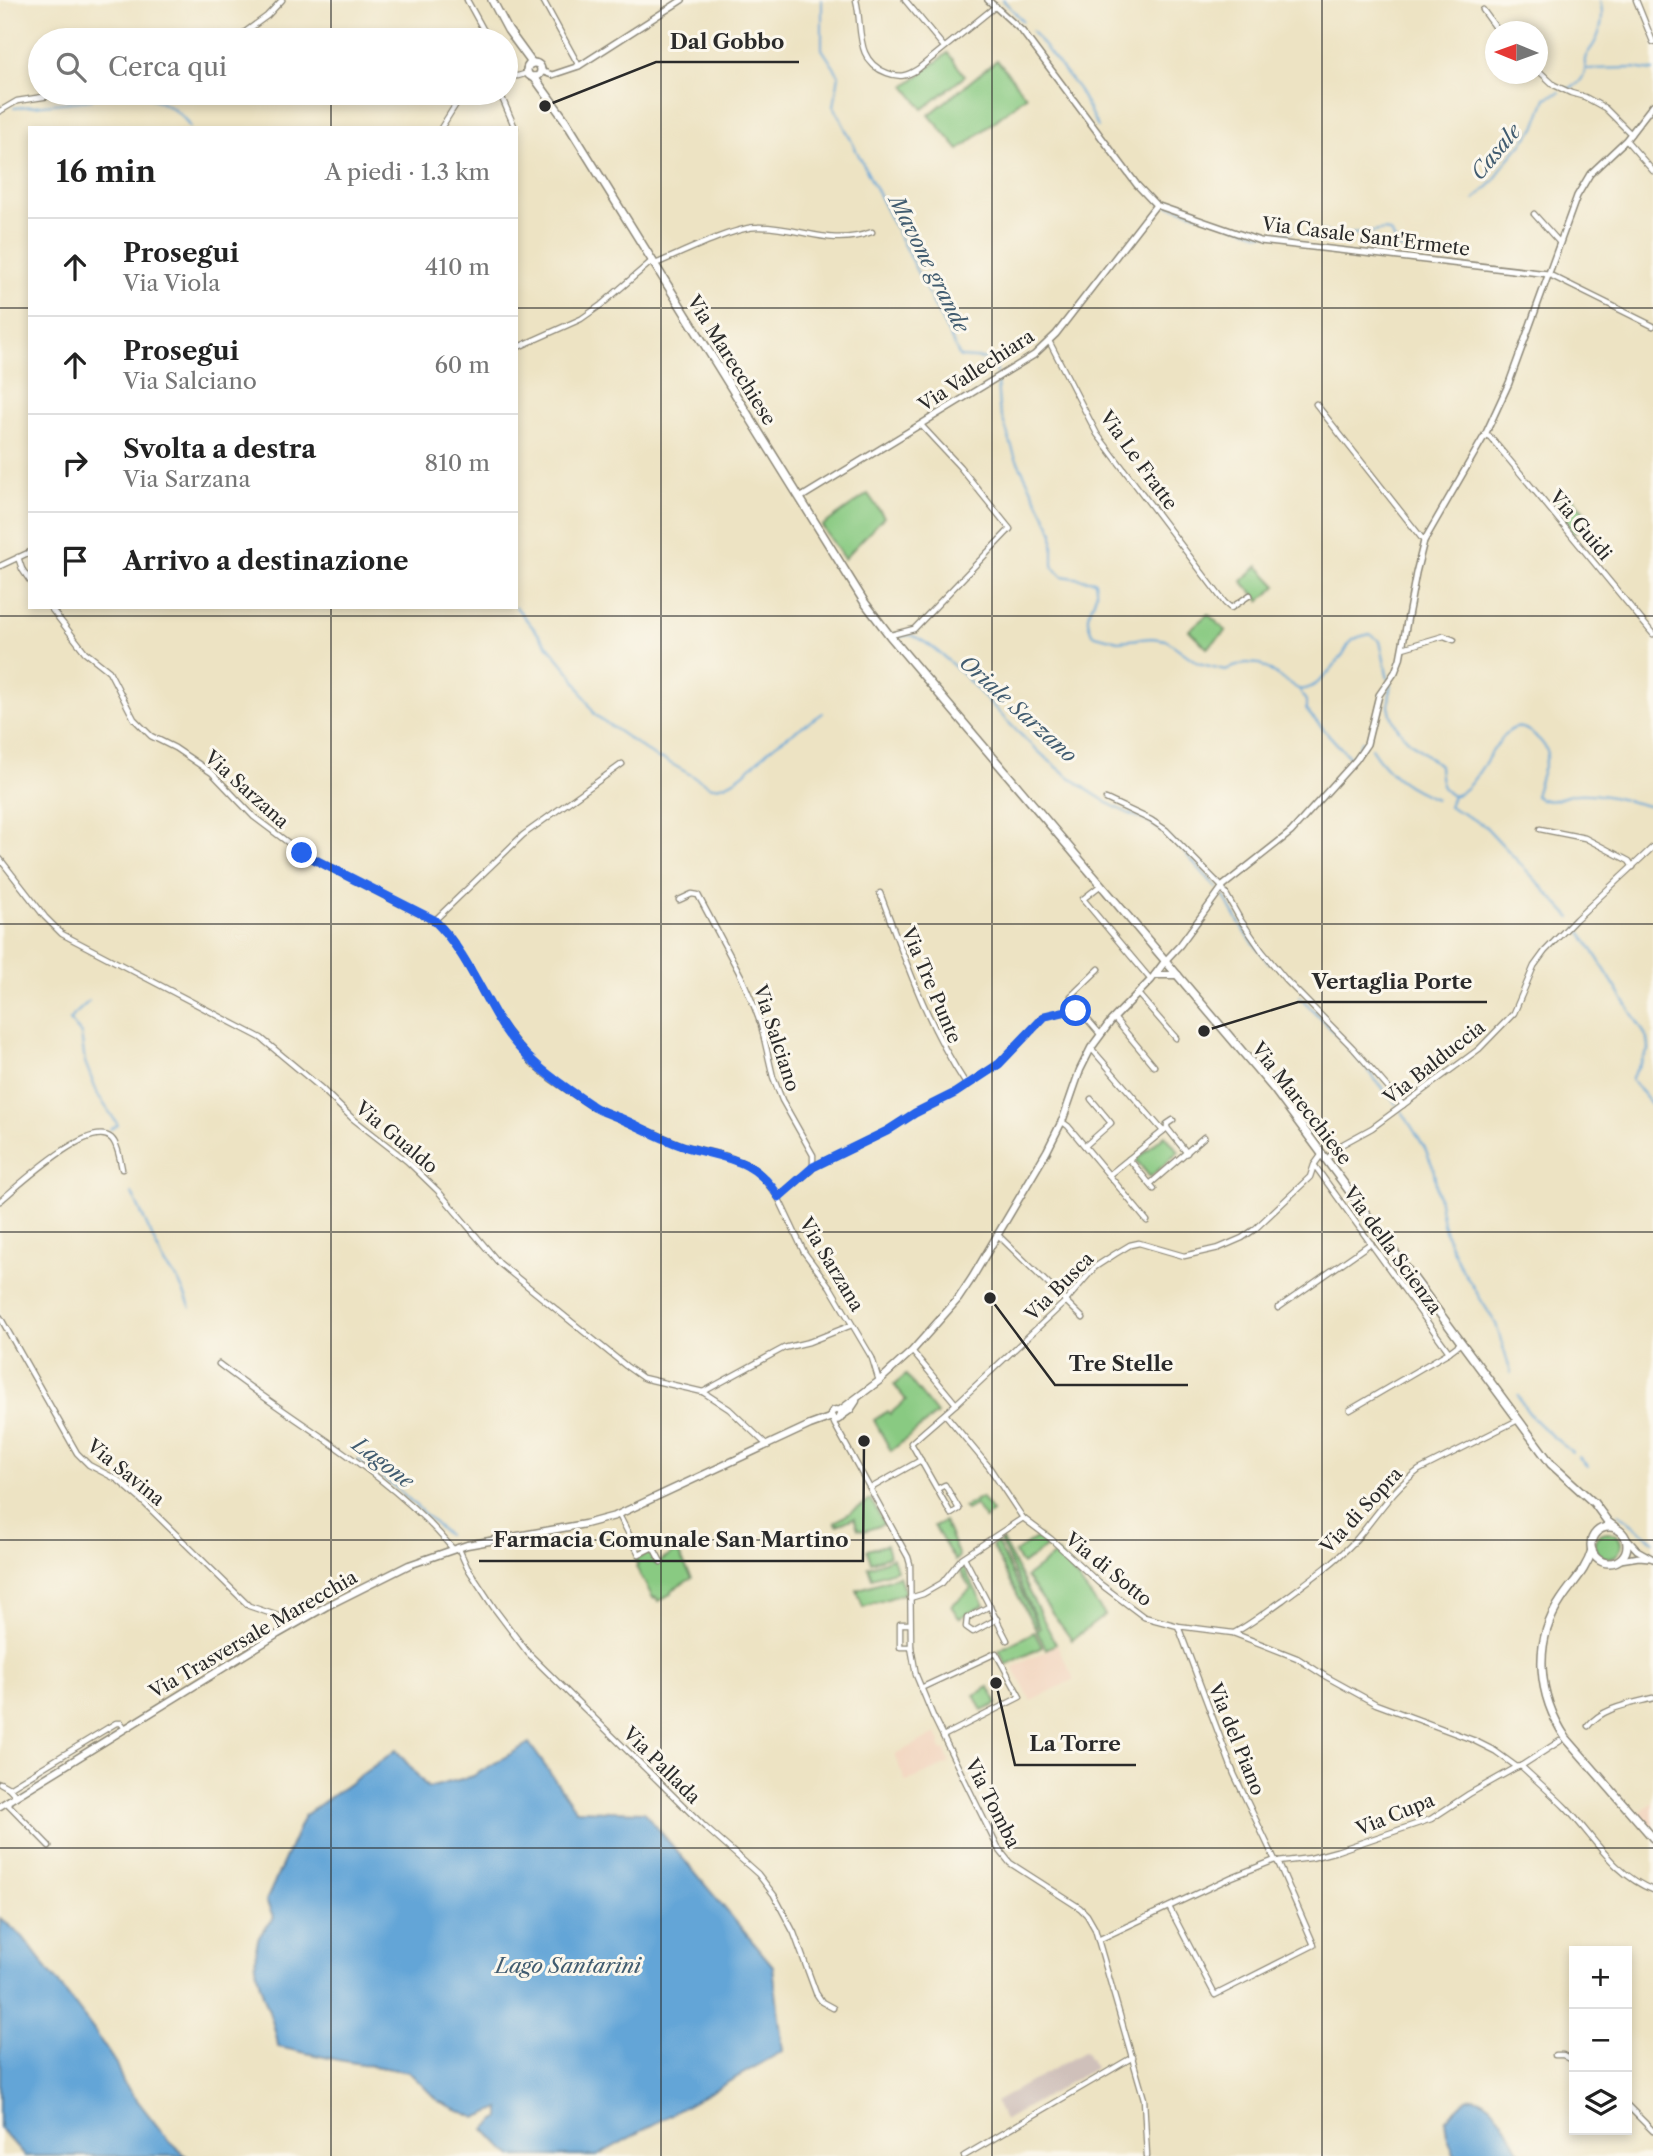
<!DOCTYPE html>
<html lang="it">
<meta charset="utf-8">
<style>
body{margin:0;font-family:"Libre Caslon Text",serif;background:#f2f2f2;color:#222}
.controls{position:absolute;right:21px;bottom:21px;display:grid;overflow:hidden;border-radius:0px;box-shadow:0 4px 10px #0003}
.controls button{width:63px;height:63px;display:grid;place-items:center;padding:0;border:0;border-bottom:2px solid #e0e0e0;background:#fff;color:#222;font:35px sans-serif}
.compass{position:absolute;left:1485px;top:21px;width:63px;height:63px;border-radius:50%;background:#fff;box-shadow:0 4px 10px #0003;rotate:271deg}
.stop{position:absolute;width:21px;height:21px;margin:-16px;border:5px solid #2563eb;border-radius:50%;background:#fff}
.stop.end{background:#2563eb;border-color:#fff;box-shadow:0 2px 7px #0008}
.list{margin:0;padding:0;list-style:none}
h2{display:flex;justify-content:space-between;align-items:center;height:91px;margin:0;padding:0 28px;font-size:30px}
h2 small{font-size:23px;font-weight:400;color:#767676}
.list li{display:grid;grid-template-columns:46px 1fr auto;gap:21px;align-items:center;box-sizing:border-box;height:98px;padding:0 28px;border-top:2px solid #e0e0e0}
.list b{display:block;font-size:26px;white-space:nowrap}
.list p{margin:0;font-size:23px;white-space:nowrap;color:#767676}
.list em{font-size:23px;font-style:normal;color:#767676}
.icon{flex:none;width:38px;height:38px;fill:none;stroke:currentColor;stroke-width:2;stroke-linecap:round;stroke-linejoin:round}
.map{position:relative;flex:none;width:1653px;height:2156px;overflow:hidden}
.search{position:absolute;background:#fff;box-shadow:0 4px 10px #0003;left:28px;top:28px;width:490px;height:77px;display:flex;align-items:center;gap:18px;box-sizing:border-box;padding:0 24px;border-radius:38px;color:#767676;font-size:26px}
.panel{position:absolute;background:#fff;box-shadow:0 4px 10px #0003;left:28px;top:126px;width:490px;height:483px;border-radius:0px}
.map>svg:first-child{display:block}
</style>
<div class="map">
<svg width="1653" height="2156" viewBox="0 0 1653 2156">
<rect width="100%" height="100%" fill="#fbf7ec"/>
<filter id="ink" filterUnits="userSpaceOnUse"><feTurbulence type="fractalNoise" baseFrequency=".0143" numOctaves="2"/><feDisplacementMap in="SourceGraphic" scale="14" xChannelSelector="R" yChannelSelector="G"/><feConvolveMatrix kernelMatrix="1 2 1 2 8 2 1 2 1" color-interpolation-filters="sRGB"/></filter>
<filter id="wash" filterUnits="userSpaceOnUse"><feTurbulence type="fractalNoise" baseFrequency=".00686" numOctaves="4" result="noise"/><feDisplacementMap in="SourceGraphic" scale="28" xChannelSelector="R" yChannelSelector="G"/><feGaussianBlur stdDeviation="1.57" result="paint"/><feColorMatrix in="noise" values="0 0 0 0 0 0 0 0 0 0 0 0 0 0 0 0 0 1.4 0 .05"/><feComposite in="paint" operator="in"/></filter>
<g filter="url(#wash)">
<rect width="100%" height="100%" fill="#ede3c3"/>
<g fill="#f2d4be">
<polygon points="1057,1645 1074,1679 1031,1701 1013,1667"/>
<polygon points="936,1733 941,1742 939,1745 941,1750 945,1751 950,1763 906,1782 894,1755"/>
<polygon points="1653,1802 1653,1832 1638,1814"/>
</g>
<polygon fill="#cfc0ba" points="1085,2051 1095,2068 1005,2120 995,2102"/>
<g fill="#89ca82" stroke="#5a7a56" stroke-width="2">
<polygon points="948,53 965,76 923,109 905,86"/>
<polygon points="997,60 1026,96 959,150 929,115"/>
<polygon points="1569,493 1591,520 1573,534 1552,507 1557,503 1556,501"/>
<polygon points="868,494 884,517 844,559 822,526"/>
<polygon points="1258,566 1277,586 1260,601 1242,581"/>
<polygon points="1208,614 1226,631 1207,648 1189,630"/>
<polygon points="1165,1135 1179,1152 1150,1177 1136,1160"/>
<polygon points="906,1375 937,1414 891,1451 874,1420 888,1411 890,1414 906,1400 894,1385"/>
<polygon points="981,1497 992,1512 985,1519 975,1505 966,1510 964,1507"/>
<polygon points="871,1500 884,1524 865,1531 858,1529 854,1518 837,1525 835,1522"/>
<polygon points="944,1521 959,1556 955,1561 934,1526"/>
<circle cx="1608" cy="1545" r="13"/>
<polygon points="1039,1536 1047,1547 1022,1564 1014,1553"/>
<polygon points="1002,1540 1056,1644 1046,1649 1036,1630 1040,1628 1000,1541"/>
<polygon points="997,1543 1034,1618 1037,1626 1035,1628 992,1546"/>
<polygon points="886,1545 889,1556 871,1562 867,1550"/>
<polygon points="677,1551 692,1578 671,1591 672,1593 658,1601 656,1597 653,1598 636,1567 638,1565 635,1560 649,1552 656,1564"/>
<polygon points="1058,1553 1105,1615 1072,1640 1026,1577"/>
<polygon points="893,1558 897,1570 872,1578 868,1567"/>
<polygon points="962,1565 984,1605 959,1618 951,1606 971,1589 958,1567"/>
<polygon points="899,1576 905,1593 863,1607 857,1590"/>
<polygon points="1034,1632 1042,1647 1006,1665 999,1650"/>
<polygon points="989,1687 997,1704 982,1711 974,1695"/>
</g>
<g fill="#63a5d7" stroke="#476881" stroke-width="2">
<path d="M 529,1743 L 576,1810 L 644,1812 L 773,1966 L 783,2051 L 597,2156 L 514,2156 L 504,2149 L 485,2129 L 500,2117 L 500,2108 L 476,2118 L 438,2101 L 409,2072 L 338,2060 L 278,2047 C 275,2012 247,1976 258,1940 C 260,1932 269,1925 274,1918 L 266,1901 L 304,1816 L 396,1750 L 428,1788 L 473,1776 Z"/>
<polygon points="0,1918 23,1937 93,2029 116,2064 123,2082 169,2141 186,2156 24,2156 0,2129"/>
<path d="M 1473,2097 C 1497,2098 1511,2138 1522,2156 L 1455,2156 L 1447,2135 L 1445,2120 L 1467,2099 Z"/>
</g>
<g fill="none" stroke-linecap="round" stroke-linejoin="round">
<g stroke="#63a5d7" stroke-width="2">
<polyline points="822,0 822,49 839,75 834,106 960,357 990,359 996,366 997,374"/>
<polyline points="1003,0 1023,21"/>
<polyline points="1032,31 1078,89 1098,127"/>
<polyline points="1585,69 1634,68 1653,71"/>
<path d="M 1567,89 C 1577,86 1583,81 1585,70 C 1586,66 1584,62 1585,59 C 1586,54 1592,48 1594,44 C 1602,30 1604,15 1600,0"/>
<path d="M 140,93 C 157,101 182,109 190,128"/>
<polyline points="14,108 91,100 99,93"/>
<polyline points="1475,199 1494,181 1505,163 1535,128 1546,98 1560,92"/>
<polyline points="1159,202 1261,234 1293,232"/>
<polyline points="1321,231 1335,235 1367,233 1385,230 1391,233 1399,248 1405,251 1411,249"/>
<path d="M 997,380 L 999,408 L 1015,456 L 1053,531 L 1053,567 L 1062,576 L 1095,581 C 1095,585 1097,589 1096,593 C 1093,613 1082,610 1092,634 L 1118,641 L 1152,638 L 1166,640 L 1198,663 L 1225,670 L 1246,663 L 1260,664 L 1298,689 C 1314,693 1332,669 1341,657 C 1345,653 1346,647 1350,643 C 1355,637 1362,636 1370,634 L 1380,641 L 1388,679"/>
<path d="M 516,607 L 572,675 L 595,715 L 658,759 L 663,759 L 712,787 C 738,787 757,758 776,744 C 791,734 807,723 823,713"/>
<path d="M 897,638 C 902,636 907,634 913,636 C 943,648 988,702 1012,726 C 1040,755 1073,782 1108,803 C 1124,813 1141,817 1156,827 C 1175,840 1200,870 1217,888"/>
<path d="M 1390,684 C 1392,692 1388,699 1389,706 C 1393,734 1419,748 1439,765 C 1440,779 1440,790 1453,796 C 1484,788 1500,708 1530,732 C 1539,739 1544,743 1548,753 L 1535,796 C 1555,807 1559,795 1577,794 C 1602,792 1629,802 1653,807"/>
<polyline points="1300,691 1306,701 1306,710 1350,758 1357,751 1362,741"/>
<path d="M 1371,748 C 1388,775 1408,788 1436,799"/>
<polyline points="1453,796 1449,806 1485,826 1571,918"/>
<polyline points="1223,895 1245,932 1269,963"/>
<polyline points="1578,927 1648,1039 1649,1049 1632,1077 1632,1081 1653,1106"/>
<polyline points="1299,996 1339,1037 1396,1104"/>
<polyline points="89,1001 69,1020 81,1034 85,1062 98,1095 118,1125 110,1129"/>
<polyline points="1401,1110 1425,1148 1433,1167 1443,1224 1449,1243 1460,1266 1496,1324 1511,1373"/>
<polyline points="132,1193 165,1265 178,1280 191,1308"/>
<path d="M 1518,1395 C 1530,1421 1550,1434 1572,1452"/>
<polyline points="1579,1457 1587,1466"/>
<polyline points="357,1459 399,1490 447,1535"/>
<polyline points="1619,1514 1653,1541"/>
</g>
</g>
</g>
<g filter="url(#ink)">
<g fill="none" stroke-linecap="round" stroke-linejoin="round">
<g stroke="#8c8777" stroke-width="7">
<g id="minor">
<polyline points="467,0 489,40"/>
<polyline points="543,0 579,66"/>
<path d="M 856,0 C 863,27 854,61 887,73 C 900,78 907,76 918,69 L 996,6"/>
<polyline points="905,0 944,47"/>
<polyline points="1636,0 1653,42"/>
<polyline points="1483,10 1499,32"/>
<polyline points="234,40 267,16 282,0"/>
<polyline points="1538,70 1554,85 1571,93 1585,97 1605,108 1631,134"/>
<polyline points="506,75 518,76 528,73"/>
<polyline points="500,93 515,128"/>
<polyline points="0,111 17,101 69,93"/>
<polyline points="441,128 463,93"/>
<polyline points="1626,140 1653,171"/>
<polyline points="1534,214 1560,243"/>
<path d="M 655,264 C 680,254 734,227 758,227 C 801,226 827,248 872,232"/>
<polyline points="1548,274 1653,326"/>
<polyline points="1049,341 1097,434 1225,603 1231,608 1250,595"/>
<polyline points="516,348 581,319 601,305 652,261"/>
<polyline points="1316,404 1424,541"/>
<polyline points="1485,435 1490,437 1511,462 1653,634"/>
<polyline points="18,557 22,569 30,581"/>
<polyline points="0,566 30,552"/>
<polyline points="50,607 85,652 109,671 134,719 151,736 175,748 212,773 254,817 302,853 434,921 447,933 463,957 499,1021 533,1064 551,1079 593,1107 684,1146 726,1156 748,1165 761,1175 778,1197 804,1252 830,1287 872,1358 879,1381"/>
<polyline points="891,635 914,629 1010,529 960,467 921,425"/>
<polyline points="1403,648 1444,636 1454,640"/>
<polyline points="1106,799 1151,820 1166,830 1222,887 1240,919 1262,951 1285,979 1353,1048 1403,1105"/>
<polyline points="1540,829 1585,838 1629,861 1633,867"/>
<polyline points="0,859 45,917 62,934 261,1038 321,1088 352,1118 407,1161 438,1191 499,1263 626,1366 643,1378 703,1392 729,1409 767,1445"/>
<polyline points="1101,885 1083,899 1151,980"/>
<path d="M 880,893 C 905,959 927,1025 966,1084"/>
<polyline points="679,900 692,894 698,895 741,976 754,1006 761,1025 773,1077 782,1100 813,1155 813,1167 811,1170 778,1197"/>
<polyline points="434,921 523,835 622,764"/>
<polyline points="1138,994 1176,1038"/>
<polyline points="1081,1012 1071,996 1099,969"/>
<polyline points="1114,1018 1154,1066"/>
<polyline points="1091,1048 1163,1131"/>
<polyline points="1061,1121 1068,1126 1147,1221"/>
<polyline points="1167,1128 1187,1153"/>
<polyline points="1085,1146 1111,1123 1091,1099"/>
<polyline points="1129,1159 1154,1189"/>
<polyline points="1327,1159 1341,1145 1372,1128 1479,1049 1514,1013 1534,966 1545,951 1576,919 1653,847"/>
<polyline points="1315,1166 1449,1352"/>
<polyline points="813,1167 887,1131 915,1113 955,1093 999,1064 1045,1016 1067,1011 1076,1011 1082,1013 1100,1034"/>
<polyline points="1109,1175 1167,1128 1167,1124 1173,1120"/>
<polyline points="1150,1184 1204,1137"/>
<path d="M 0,1201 C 17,1187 89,1119 111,1138 C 118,1144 120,1160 122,1169"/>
<polyline points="998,1235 1083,1318"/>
<polyline points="1278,1308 1371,1243"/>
<polyline points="0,1317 77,1453 89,1465 118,1480 139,1498 249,1606 290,1620 292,1626"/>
<polyline points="912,1351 956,1404"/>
<path d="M 219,1364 C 297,1425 389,1472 453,1549"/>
<polyline points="703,1392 784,1348 809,1342 852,1325"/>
<polyline points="1350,1410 1449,1352 1461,1343"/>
<polyline points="945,1414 989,1467 1023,1518 1051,1539 1099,1583 1144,1617 1178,1626 1233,1633 1297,1658 1325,1676 1376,1704 1473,1740 1495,1751 1517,1767"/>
<polyline points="832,1418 835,1425 908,1557 910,1564 911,1647 916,1675 933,1716 998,1848 1010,1863 1080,1908 1087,1915 1095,1929 1144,2099 1147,2156"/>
<polyline points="871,1488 921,1460"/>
<polyline points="937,1489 945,1485 959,1509 951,1514 911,1443 956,1404 1065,1302 1095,1267 1115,1254 1130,1245 1139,1243 1184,1256 1219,1248 1242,1238 1255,1229 1310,1177 1314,1165 1322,1154"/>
<polyline points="619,1515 639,1554 653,1547 661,1562"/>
<polyline points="458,1547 467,1567 494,1608 528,1653 705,1827 758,1874 774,1895 794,1933 816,1993 822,2002 833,2008"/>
<polyline points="964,1557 1007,1640"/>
<polyline points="910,1598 923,1594 942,1583 962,1558 1023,1518"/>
<polyline points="990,1606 967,1618 966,1627 973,1632 997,1619"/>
<polyline points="284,1616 310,1614"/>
<polyline points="910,1624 900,1624 900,1647 911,1647"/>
<polyline points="1178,1626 1234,1774 1275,1860"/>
<path d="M 1234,1633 C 1251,1624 1267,1611 1283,1600 C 1307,1582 1333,1564 1354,1542 C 1377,1516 1390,1491 1419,1470 L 1518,1420"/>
<polyline points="921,1688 996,1653 1020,1697 943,1736"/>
<path d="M 1588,1726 C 1603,1707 1631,1704 1653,1698"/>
<path d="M 1521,1766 C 1536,1780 1551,1793 1566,1808 C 1594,1837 1614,1875 1653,1890"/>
<polyline points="0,1783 9,1788"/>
<polyline points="16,1796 9,1788 116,1723 121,1723 125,1728"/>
<polyline points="6,1802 49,1846"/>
<polyline points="1169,1907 1215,1995 1314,1945 1278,1862"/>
<polyline points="1098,1940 1232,1877 1275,1860 1278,1862 1311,1858 1337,1851 1431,1819 1469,1794 1517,1767 1521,1766 1560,1741"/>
<polyline points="1555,2055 1563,2055 1574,2061"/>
<polyline points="1627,2105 1653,2131"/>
<polyline points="964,2156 1133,2057"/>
</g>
</g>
<g stroke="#8c8777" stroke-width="8">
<g id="tertiary">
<polyline points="988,0 1022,31 1137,185 1156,205 1260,241 1548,274"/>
<polyline points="541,71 552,75 579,66 682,0"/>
<polyline points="800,498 1034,355 1056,334 1156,205"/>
<polyline points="1166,960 1180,945 1224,885 1291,832 1356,760 1367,744 1379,695 1395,672 1400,659 1416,573 1424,541 1485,435 1509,383 1577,196 1590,174 1626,140 1653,105"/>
<polyline points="1626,1538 1637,1550 1653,1559"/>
<polyline points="1620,1560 1639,1557 1650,1558"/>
</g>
</g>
<g stroke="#8c8777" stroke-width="9">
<g id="secondary">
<polyline points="1155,975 1178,975"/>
<circle cx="836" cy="1415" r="5"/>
<polyline points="839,1411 879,1381 912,1351 958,1299 972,1278 1047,1151 1063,1119 1080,1070 1091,1048 1111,1021 1151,980 1166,960"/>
<polyline points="840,1417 850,1410 856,1401"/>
<polyline points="0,1806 278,1634 327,1606 409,1565 467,1545 585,1524 615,1516 810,1425 832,1417"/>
</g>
</g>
<g stroke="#8c8777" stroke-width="10">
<g id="primary">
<polyline points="492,0 508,30 532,63"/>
<circle cx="534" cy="70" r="7"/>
<polyline points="534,77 565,120 865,603 890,636 1274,1089 1551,1464 1594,1503 1608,1522 1615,1527"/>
<circle cx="1609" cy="1545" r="18"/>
<path d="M 1592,1550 C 1586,1571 1572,1583 1561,1600 C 1532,1643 1538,1696 1566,1738 L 1653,1838"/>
</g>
</g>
<use href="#minor" stroke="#fff" stroke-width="4.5"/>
<use href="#tertiary" stroke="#fff" stroke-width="5"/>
<use href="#secondary" stroke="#fff" stroke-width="6"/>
<use href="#primary" stroke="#fff" stroke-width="7"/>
</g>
</g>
<g fill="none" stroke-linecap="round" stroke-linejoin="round" filter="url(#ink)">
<path stroke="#2563eb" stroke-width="9" d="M 302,853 L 434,920 C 463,949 478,985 498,1019 C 521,1058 554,1080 591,1105 C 599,1111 610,1114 620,1118 C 641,1127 661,1139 683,1146 C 725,1159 753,1156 779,1197 L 813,1167 L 887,1131 L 915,1113 L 955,1093 L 999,1064 L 1045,1016 L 1067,1011 L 1076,1011"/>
</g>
<path fill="none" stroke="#2b2b2b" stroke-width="2" stroke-opacity="0.55" d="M 331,0 L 331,40M 661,0 L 661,2156M 992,0 L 992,2156M 1322,0 L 1322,2156M 331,93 L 331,128M 0,308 L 30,308M 516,308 L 1653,308M 331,607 L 331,2156M 0,616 L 1653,616M 0,924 L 1653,924M 0,1232 L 1653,1232M 0,1540 L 1653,1540M 0,1848 L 1653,1848"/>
<g text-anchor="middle" stroke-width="6" stroke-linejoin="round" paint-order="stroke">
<g font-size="19" fill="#2b2b2b" stroke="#fbf7ec">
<text transform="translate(1366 236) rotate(7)" y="7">Via Casale Sant'Ermete</text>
<text transform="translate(732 360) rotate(58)" y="7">Via Marecchiese</text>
<text transform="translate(976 370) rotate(-33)" y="7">Via Vallechiara</text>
<text transform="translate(1139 460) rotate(54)" y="7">Via Le Fratte</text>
<text transform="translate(1581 525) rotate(50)" y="7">Via Guidi</text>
<text transform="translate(247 789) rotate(42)" y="7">Via Sarzana</text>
<text transform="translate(932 985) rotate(67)" y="7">Via Tre Punte</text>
<text transform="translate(777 1038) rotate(72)" y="7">Via Salciano</text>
<text transform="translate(1434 1062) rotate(-38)" y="7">Via Balduccia</text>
<text transform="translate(1302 1103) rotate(52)" y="7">Via Marecchiese</text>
<text transform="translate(397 1137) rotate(40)" y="7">Via Gualdo</text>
<text transform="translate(1393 1250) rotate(54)" y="7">Via della Scienza</text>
<text transform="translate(832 1264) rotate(59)" y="7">Via Sarzana</text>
<text transform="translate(1059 1286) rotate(-45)" y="7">Via Busca</text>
<text transform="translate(126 1472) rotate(39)" y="7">Via Savina</text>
<text transform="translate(1361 1510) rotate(-47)" y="7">Via di Sopra</text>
<text transform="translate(1109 1569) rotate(39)" y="7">Via di Sotto</text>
<text transform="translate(253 1634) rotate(-30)" y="7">Via Trasversale Marecchia</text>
<text transform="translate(1237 1739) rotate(68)" y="7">Via del Piano</text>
<text transform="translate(662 1765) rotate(45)" y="7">Via Pallada</text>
<text transform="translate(993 1803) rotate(63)" y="7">Via Tomba</text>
<text transform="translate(1395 1814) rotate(-22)" y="7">Via Cupa</text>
</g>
<g font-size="21" font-style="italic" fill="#415c70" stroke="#fbf7ec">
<text transform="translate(1496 152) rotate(-50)" y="7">Casale</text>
<text transform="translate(929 264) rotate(63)" y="7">Mavone grande</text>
<text transform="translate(1018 709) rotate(42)" y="7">Oriale Sarzano</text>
<text transform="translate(383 1463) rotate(37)" y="7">Lagone</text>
<text x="568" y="1973">Lago Santarini</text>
</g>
</g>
<path fill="none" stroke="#2b2b2b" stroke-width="2.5" d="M545 106L656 62H799M1204 1031L1298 1002H1487M990 1298L1055 1385H1188M864 1441L863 1561H479M996 1683L1015 1765H1136"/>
<g fill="#2b2b2b" stroke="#fbf7ec" stroke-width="2.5">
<circle cx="545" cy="106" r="7"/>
<circle cx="1204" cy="1031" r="7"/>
<circle cx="990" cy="1298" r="7"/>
<circle cx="864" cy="1441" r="7"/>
<circle cx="996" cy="1683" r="7"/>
</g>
<g font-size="21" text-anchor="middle" font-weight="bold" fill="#2b2b2b" stroke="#fbf7ec" stroke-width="6" stroke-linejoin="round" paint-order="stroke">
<text x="727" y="49">Dal Gobbo</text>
<text x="1392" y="989">Vertaglia Porte</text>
<text x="1121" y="1371">Tre Stelle</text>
<text x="671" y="1547">Farmacia Comunale San Martino</text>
<text x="1075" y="1751">La Torre</text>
</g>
</svg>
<div class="controls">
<button>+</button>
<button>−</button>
<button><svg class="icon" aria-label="layers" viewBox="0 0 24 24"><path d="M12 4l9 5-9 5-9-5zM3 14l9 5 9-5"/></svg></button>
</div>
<svg class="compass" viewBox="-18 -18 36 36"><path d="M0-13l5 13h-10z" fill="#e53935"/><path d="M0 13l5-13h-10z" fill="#767676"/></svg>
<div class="stop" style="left:1076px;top:1011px"></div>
<div class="stop end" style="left:302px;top:853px"></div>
<div class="search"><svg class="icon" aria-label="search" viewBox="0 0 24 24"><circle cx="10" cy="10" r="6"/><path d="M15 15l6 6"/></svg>Cerca qui</div>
<section class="panel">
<h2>16 min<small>A piedi · 1.3 km</small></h2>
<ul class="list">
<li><svg class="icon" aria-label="ahead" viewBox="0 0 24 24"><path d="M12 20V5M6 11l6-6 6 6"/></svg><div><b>Prosegui</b><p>Via Viola</p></div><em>410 m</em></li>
<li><svg class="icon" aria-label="ahead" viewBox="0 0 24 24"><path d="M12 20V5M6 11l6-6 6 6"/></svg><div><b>Prosegui</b><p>Via Salciano</p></div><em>60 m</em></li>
<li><svg class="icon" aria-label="right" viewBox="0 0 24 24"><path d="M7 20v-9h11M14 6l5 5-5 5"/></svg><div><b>Svolta a destra</b><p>Via Sarzana</p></div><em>810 m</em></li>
<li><svg class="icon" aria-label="arrive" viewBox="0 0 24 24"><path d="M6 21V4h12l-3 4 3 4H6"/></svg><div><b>Arrivo a destinazione</b></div></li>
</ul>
</section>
</div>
